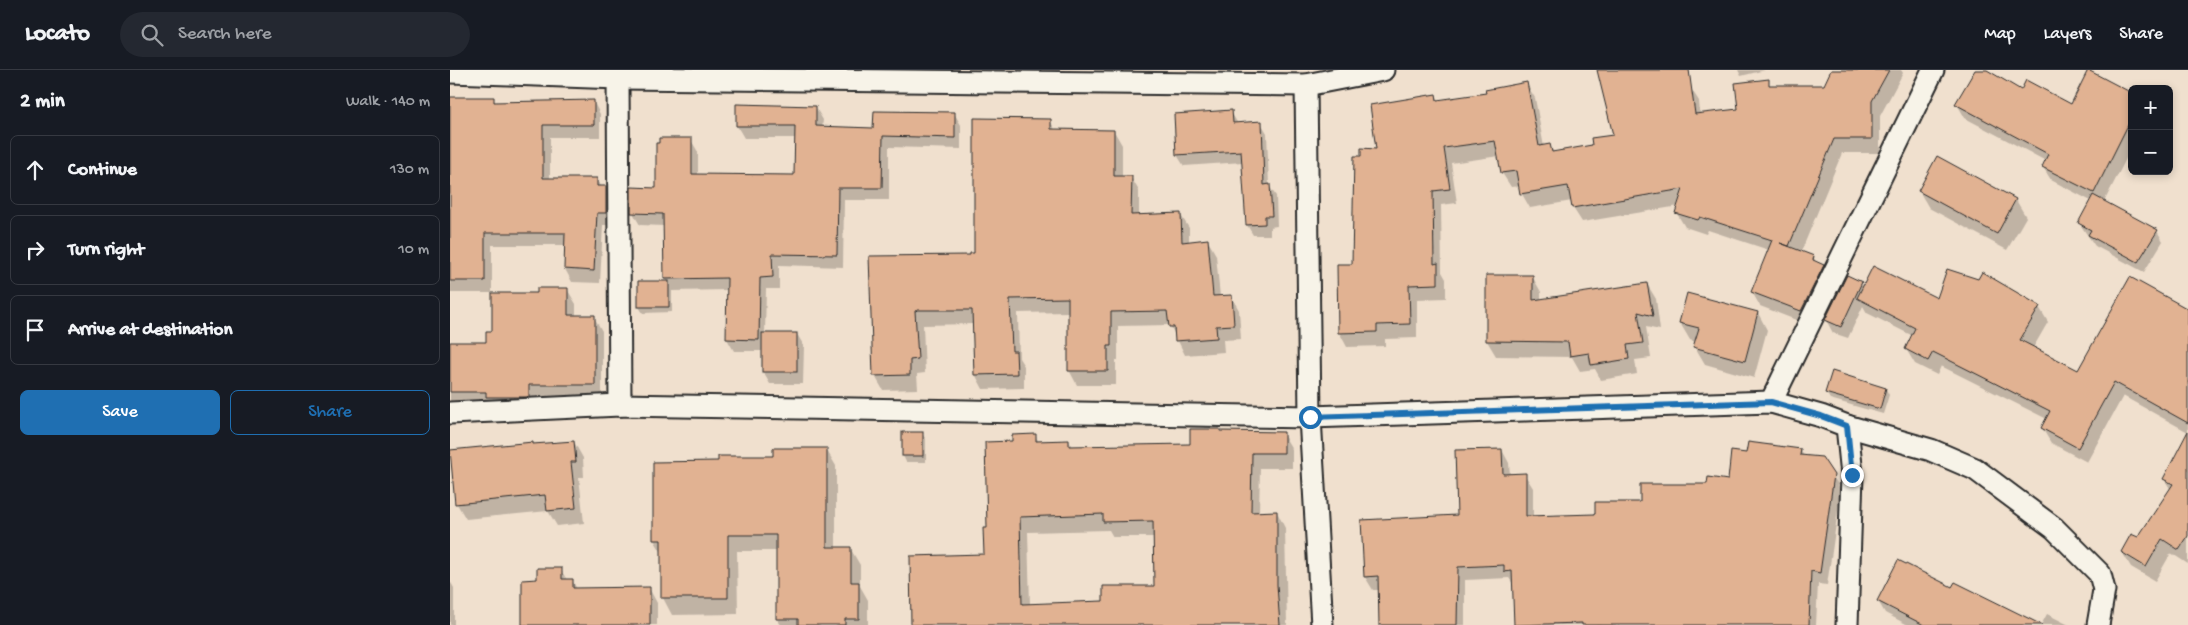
<!DOCTYPE html>
<meta charset="utf-8">
<style>
body{margin:0;font-family:"Gochi Hand",sans-serif;background:#242831;color:#f1f3f6}
.controls{position:absolute;right:15px;top:15px;display:grid;overflow:hidden;border-radius:8px;box-shadow:0 2px 8px #0003}
.controls button{width:45px;height:45px;display:grid;place-items:center;padding:0;border:0;border-bottom:1px solid #363941;background:#171b24;color:#f1f3f6;font:25px sans-serif}
.stop{position:absolute;width:15px;height:15px;margin:-11px;border:4px solid #1f6fb2;border-radius:50%;background:#fff}
.stop.end{background:#1f6fb2;border-color:#fff;box-shadow:0 1px 5px #0008}
.list{margin:0;padding:0;list-style:none}
h2{display:flex;justify-content:space-between;align-items:center;height:65px;margin:0;padding:0 20px;font-size:21px}
h2 small{font-size:16px;font-weight:400;color:#9ea1a6}
.list li{display:grid;grid-template-columns:32px 1fr auto;gap:15px;align-items:center;box-sizing:border-box;height:70px;margin:0 10px 10px;padding:0 10px;border:1px solid #363941;border-radius:8px}
.list b{display:block;font-size:19px;white-space:nowrap}
.list em{font-size:16px;font-style:normal;color:#9ea1a6}
.actions{display:flex;gap:10px;padding:15px 20px}
.actions a{flex:1;padding:11px 0;border:1px solid #1f6fb2;border-radius:8px;text-align:center;font-size:18px;color:#1f6fb2}
.actions .main{background:#1f6fb2;color:#fff}
.icon{flex:none;width:28px;height:28px;fill:none;stroke:currentColor;stroke-width:2;stroke-linecap:round;stroke-linejoin:round}
.map{position:relative;flex:none;width:1738px;height:555px;overflow:hidden}
header{display:flex;align-items:center;gap:30px;box-sizing:border-box;height:70px;padding:0 25px;background:#171b24;border-bottom:1px solid #363941}
header strong{font-size:24px}
nav{display:flex;gap:28px;margin-inline-start:auto;font-size:18px}
.search{width:350px;height:45px;background:#242831;display:flex;align-items:center;gap:12px;box-sizing:border-box;padding:0 18px;border-radius:28px;color:#9ea1a6;font-size:19px}
main{display:flex}
aside{flex:1;background:#171b24}
.map>svg:first-child{display:block}
</style>
<header>
<strong>Locato</strong>
<div class="search"><svg class="icon" aria-label="search" viewBox="0 0 24 24"><circle cx="10" cy="10" r="6"/><path d="M15 15l6 6"/></svg>Search here</div>
<nav><a>Map</a><a>Layers</a><a>Share</a></nav>
</header>
<main>
<aside>
<h2>2 min<small>Walk · 140 m</small></h2>
<ul class="list">
<li><svg class="icon" aria-label="ahead" viewBox="0 0 24 24"><path d="M12 20V5M6 11l6-6 6 6"/></svg><div><b>Continue</b></div><em>130 m</em></li>
<li><svg class="icon" aria-label="right" viewBox="0 0 24 24"><path d="M7 20v-9h11M14 6l5 5-5 5"/></svg><div><b>Turn right</b></div><em>10 m</em></li>
<li><svg class="icon" aria-label="arrive" viewBox="0 0 24 24"><path d="M6 21V4h12l-3 4 3 4H6"/></svg><div><b>Arrive at destination</b></div></li>
</ul>
<div class="actions"><a class="main">Save</a><a>Share</a></div>
</aside>
<div class="map">
<svg width="1738" height="555" viewBox="0 0 1738 555">
<rect width="100%" height="100%" fill="#f0e0ce"/>
<filter id="ink" filterUnits="userSpaceOnUse"><feTurbulence type="fractalNoise" baseFrequency=".02" numOctaves="2"/><feDisplacementMap in="SourceGraphic" scale="10" xChannelSelector="R" yChannelSelector="G"/><feConvolveMatrix kernelMatrix="1 2 1 2 8 2 1 2 1" color-interpolation-filters="sRGB"/></filter>
<g filter="url(#ink)">
<g fill="#0003" fill-rule="evenodd">
<polygon points="1168,0 1214,0 1240,17 1249,31 1250,44 1289,40 1374,17 1383,0 1451,0 1453,3 1430,46 1430,83 1392,83 1351,182 1363,187 1367,193 1373,196 1381,210 1359,255 1310,236 1302,222 1319,180 1258,160 1256,164 1235,157 1226,142 1229,136 1132,152 1123,138 1122,131 1080,138 1072,124 1070,116 1061,117 1052,103 1049,86 1001,93 1007,133 991,135 992,202 996,209 996,228 967,229 967,268 935,269 935,276 897,277 889,262 903,195 913,87 928,80 986,25 989,31 1037,24 1076,13 1085,28 1094,77 1100,76 1104,83 1143,76 1164,66"/>
<polygon points="1288,0 1315,0 1291,6"/>
<polygon points="1526,0 1535,0 1572,21 1621,35 1682,24 1682,77 1654,132 1707,161 1713,171 1694,202 1645,176 1629,153 1641,131 1601,110 1593,97 1596,91 1515,48 1507,34"/>
<polygon points="0,28 43,29 46,33 143,31 150,44 150,67 100,67 100,109 147,109 152,118 155,118 163,130 163,155 153,155 150,213 122,212 115,199 116,175 42,175 42,223 0,223"/>
<polygon points="287,35 366,38 373,50 372,58 424,59 504,43 511,55 511,79 439,77 439,130 394,130 393,197 329,195 329,219 316,219 315,264 347,264 354,276 353,314 320,314 313,302 313,281 284,281 277,269 278,220 222,221 222,242 193,243 189,237 217,212 215,209 214,156 190,155 183,143 182,118 208,119 241,70 248,82 248,105 345,106 346,68 294,68 287,56"/>
<polygon points="781,42 788,54 811,53 817,63 819,116 826,126 827,156 820,157 820,165 803,165 797,155 793,92 734,96 727,85 725,45"/>
<polygon points="600,50 605,60 664,61 672,75 672,107 681,107 689,121 689,146 730,144 739,158 739,172 758,171 766,185 770,227 781,226 789,240 791,269 773,270 774,282 735,285 720,255 668,256 668,290 666,290 666,315 627,315 619,300 619,242 568,243 569,288 574,296 574,318 533,319 525,304 524,254 473,255 475,303 467,304 468,319 433,320 425,306 421,187 522,186 526,184"/>
<polygon points="1487,88 1566,130 1576,147 1557,180 1479,138 1469,121"/>
<polygon points="1532,203 1589,237 1598,252 1583,278 1629,302 1738,240 1738,362 1673,326 1637,392 1601,373 1592,358 1597,349 1491,296 1487,305 1465,294 1456,279 1463,266 1417,243 1413,236 1398,268 1383,263 1376,250 1411,213 1414,217 1488,230 1528,210"/>
<polygon points="1082,206 1091,222 1091,230 1197,214 1206,229 1210,260 1196,257 1201,288 1185,290 1187,304 1151,310 1145,299 1130,301 1122,287 1046,286 1037,271"/>
<polygon points="117,219 126,234 126,247 144,247 152,261 152,330 3,336 0,331 0,273 37,273 43,262 89,225"/>
<polygon points="1308,243 1317,260 1304,308 1255,294 1245,277 1246,272 1240,270 1230,253"/>
<polygon points="1436,319 1439,325 1433,344 1380,329 1376,323"/>
<path d="M 771,363 L 833,364 L 842,379 L 842,398 L 810,398 L 809,443 L 827,442 L 835,458 L 837,555 L 463,555 L 535,485 L 538,459 L 564,372 L 585,365 L 589,372 L 619,371 L 622,377 L 741,376 ZM 659,460 L 663,467 L 705,467 L 705,517 L 654,532 L 580,535 L 578,462 Z"/>
<polygon points="453,364 472,364 476,369 476,392 456,392 453,386"/>
<polygon points="1738,364 1738,494 1721,483 1705,511 1681,497 1672,482 1689,469 1721,420 1714,409"/>
<polygon points="124,372 133,388 134,407 129,407 134,453 107,456 98,441 16,449 7,434 83,373 84,376"/>
<polygon points="376,379 386,396 386,478 400,478 410,495 410,516 418,530 418,555 331,555 327,549 327,481 287,481 288,544 222,545 213,528 212,483 204,470 269,392 324,388"/>
<polygon points="1052,380 1059,393 1060,405 1075,405 1083,418 1083,447 1147,445 1279,411 1297,384 1350,380 1355,387 1383,406 1391,420 1377,515 1368,514 1366,555 1065,555 1064,515 1059,508 1015,510 1015,555 931,555 930,520 923,520 915,507 1008,446"/>
<polygon points="111,500 117,510 122,510 127,519 199,518 207,533 207,555 73,555 89,510"/>
<polygon points="0,511 4,518 4,555 0,555"/>
<polygon points="1428,531 1591,555 1458,555 1435,543"/>
<polygon points="1597,544 1619,555 1591,555"/>
</g>
<g fill="#e1b292" stroke="#2b2b2b" fill-rule="evenodd">
<polygon points="1147,0 1239,0 1245,44 1288,39 1285,13 1319,9 1319,15 1374,15 1381,0 1439,0 1422,31 1422,69 1384,69 1339,176 1330,173 1364,186 1363,190 1374,195 1351,241 1301,222 1322,170 1250,147 1248,150 1225,143 1233,119 1122,138 1118,116 1070,124 1066,101 1051,103 1045,71 994,78 1000,119 983,121 984,194 988,193 988,214 959,215 960,254 927,255 927,262 888,263 887,194 902,194 904,86 911,86 911,78 926,79 920,35 986,24 987,30 1036,23 1035,20 1077,12 1089,76 1100,74 1102,82 1142,75 1141,68 1163,65"/>
<polygon points="1525,0 1537,0 1571,20 1576,10 1621,34 1638,0 1682,23 1682,47 1644,123 1592,97 1598,84 1505,34"/>
<polygon points="0,27 44,27 44,32 144,30 144,55 93,55 93,108 147,108 147,116 156,116 156,143 147,143 144,201 114,199 115,163 35,163 35,211 0,211"/>
<polygon points="286,34 366,36 366,56 423,58 424,41 505,42 505,68 433,66 432,118 388,118 387,185 322,184 323,207 310,208 309,270 276,269 277,208 214,209 213,144 181,143 181,117 206,118 206,73 209,73 209,68 242,68 242,104 344,105 345,56 286,56"/>
<polygon points="782,40 783,53 812,51 814,115 820,114 822,146 815,146 815,154 796,155 791,81 726,85 724,44"/>
<polygon points="524,48 601,49 601,59 664,60 664,106 682,106 681,145 731,143 732,172 758,169 763,226 782,225 784,255 766,256 767,268 725,271 724,257 719,257 717,241 661,242 661,276 658,276 658,301 618,301 618,228 560,229 562,281 566,281 567,304 524,305 522,240 468,240 465,241 468,289 460,290 460,305 423,306 419,186 520,185 520,183 524,183"/>
<polygon points="1487,86 1566,129 1547,164 1468,121"/>
<polygon points="1643,125 1708,160 1688,192 1638,165 1641,160 1628,153"/>
<polygon points="1423,196 1487,228 1497,199 1528,209 1532,202 1590,236 1570,270 1628,300 1680,207 1738,239 1738,353 1664,312 1628,378 1591,358 1600,341 1483,282 1478,291 1455,279 1465,258 1407,228"/>
<polygon points="1036,205 1083,205 1083,230 1197,213 1203,246 1188,242 1193,273 1177,275 1179,289 1141,295 1139,283 1120,286 1118,272 1036,271"/>
<polygon points="1397,205 1412,212 1391,257 1375,250"/>
<rect x="188" y="211" width="31" height="26"/>
<polygon points="87,218 118,218 118,245 145,245 145,315 79,315 79,327 36,327 36,322 0,322 0,272 36,272 36,261 42,261 42,223 87,223"/>
<polygon points="1237,223 1308,242 1295,291 1243,277 1249,258 1229,253"/>
<rect x="312" y="263" width="35" height="39"/>
<polygon points="1382,301 1436,318 1430,339 1375,323"/>
<path d="M 740,359 L 770,359 L 770,361 L 834,362 L 834,383 L 802,383 L 801,442 L 827,441 L 827,515 L 830,555 L 461,555 L 460,486 L 534,484 L 533,458 L 537,458 L 535,372 L 562,371 L 562,365 L 586,364 L 586,371 L 619,370 L 619,376 L 740,374 ZM 653,444 L 653,452 L 703,451 L 704,516 L 653,516 L 653,531 L 572,534 L 570,447 Z"/>
<polygon points="1738,361 1738,466 1729,480 1712,469 1696,497 1671,482 1681,464 1688,467 1723,414 1713,409"/>
<rect x="452" y="362" width="21" height="24"/>
<polygon points="124,371 126,392 121,392 126,438 97,441 95,425 5,434 0,380 83,372 83,374"/>
<polygon points="1298,372 1351,379 1350,385 1372,387 1384,405 1370,503 1361,501 1359,555 1132,555 1132,553 1064,555 1062,501 1054,502 1054,495 1008,497 1007,555 929,555 928,506 914,507 911,450 1007,445 1005,380 1052,379 1053,404 1076,403 1076,446 1145,444 1145,432 1190,432 1190,414 1257,414 1258,407 1278,410 1281,381 1296,383"/>
<polygon points="323,378 377,378 377,477 401,477 401,512 409,512 409,549 395,549 395,555 348,555 348,549 326,549 326,465 278,465 278,528 211,528 211,470 203,470 203,392 268,391 268,386 323,386"/>
<polygon points="1448,490 1502,517 1505,512 1592,555 1474,555 1427,531"/>
<polygon points="87,498 112,498 112,509 123,509 123,518 200,517 200,555 72,555 72,510 87,509"/>
</g>
<g fill="none" stroke-linecap="round" stroke-linejoin="round">
<g stroke="#2b2b2b" stroke-width="25">
<g id="minor">
<polyline points="0,2 168,8 856,15 933,0"/>
<polyline points="168,8 170,335"/>
<polyline points="856,15 860,347 872,555"/>
<polyline points="1321,332 1483,0"/>
<polyline points="0,343 170,335 860,347 1321,332 1371,346 1397,356 1402,405 1397,555"/>
<polyline points="1397,356 1481,380 1525,399 1604,458 1650,504 1654,520 1648,555"/>
</g>
</g>
<use href="#minor" stroke="#f7f3e8" stroke-width="21"/>
</g>
</g>
<g fill="none" stroke-linecap="round" stroke-linejoin="round" filter="url(#ink)">
<polyline stroke="#1f6fb2" stroke-width="6" points="860,347 1321,332 1371,346 1397,356 1402,405"/>
</g>
</svg>
<div class="controls">
<button>+</button>
<button>−</button>
</div>
<div class="stop" style="left:860px;top:347px"></div>
<div class="stop end" style="left:1402px;top:405px"></div>
</div>
</main>
